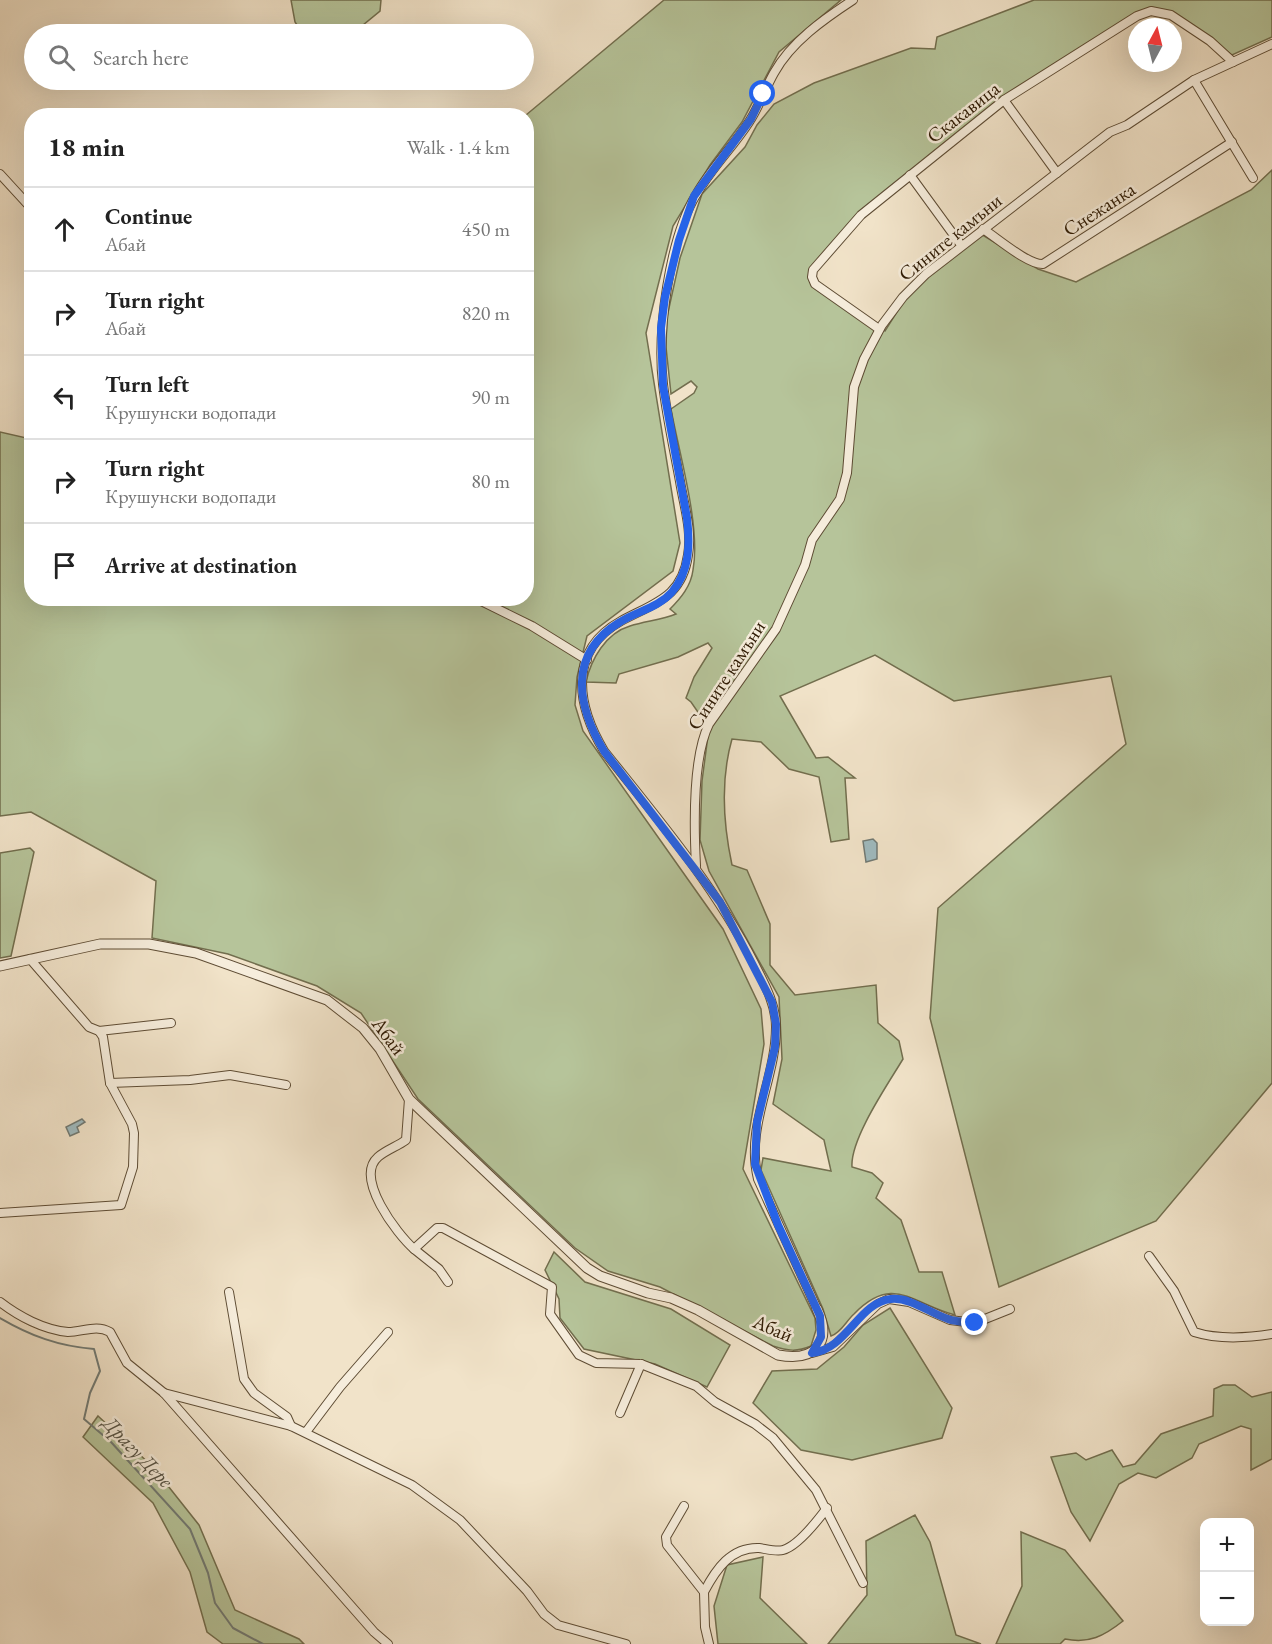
<!DOCTYPE html>
<meta charset="utf-8">
<style>
body{margin:0;font-family:"EB Garamond",serif;background:#f2f2f2;color:#222}
.controls{position:absolute;right:18px;bottom:18px;display:grid;overflow:hidden;border-radius:12px;box-shadow:0 6px 24px #0002}
.controls button{width:54px;height:54px;display:grid;place-items:center;padding:0;border:0;border-bottom:2px solid #e0e0e0;background:#fff;color:#222;font:30px sans-serif}
.compass{position:absolute;left:1128px;top:18px;width:54px;height:54px;border-radius:50%;background:#fff;box-shadow:0 6px 24px #0002;rotate:7deg}
.stop{position:absolute;width:18px;height:18px;margin:-14px;border:4px solid #2563eb;border-radius:50%;background:#fff}
.stop.end{background:#2563eb;border-color:#fff;box-shadow:0 2px 6px #0008}
.list{margin:0;padding:0;list-style:none}
h2{display:flex;justify-content:space-between;align-items:center;height:78px;margin:0;padding:0 24px;font-size:26px}
h2 small{font-size:20px;font-weight:400;color:#767676}
.list li{display:grid;grid-template-columns:39px 1fr auto;gap:18px;align-items:center;box-sizing:border-box;height:84px;padding:0 24px;border-top:2px solid #e0e0e0}
.list b{display:block;font-size:22px;white-space:nowrap}
.list p{margin:0;font-size:20px;white-space:nowrap;color:#767676}
.list em{font-size:20px;font-style:normal;color:#767676}
.icon{flex:none;width:33px;height:33px;fill:none;stroke:currentColor;stroke-width:2;stroke-linecap:round;stroke-linejoin:round}
.map{position:relative;flex:none;width:1272px;height:1644px;overflow:hidden}
.search{position:absolute;background:#fff;box-shadow:0 6px 24px #0002;left:24px;top:24px;width:510px;height:66px;display:flex;align-items:center;gap:15px;box-sizing:border-box;padding:0 21px;border-radius:33px;color:#767676;font-size:22px}
.panel{position:absolute;background:#fff;box-shadow:0 6px 24px #0002;left:24px;top:108px;width:510px;height:498px;border-radius:24px}
.map>svg:first-child{display:block}
</style>
<div class="map">
<svg width="1272" height="1644" viewBox="0 0 1272 1644">
<rect width="100%" height="100%" fill="#f1e3c9"/>
<filter id="stains"><feTurbulence type="fractalNoise" baseFrequency=".00333" numOctaves="4"/><feColorMatrix values="0 0 0 0 .2 0 0 0 0 .09 0 0 0 0 .02 0 0 0 .5 -.17"/></filter>
<radialGradient id="worn" r=".72"><stop offset=".6" stop-color="#630" stop-opacity="0"/><stop offset="1" stop-color="#630" stop-opacity=".3"/></radialGradient>
<g fill="#b6c49a" stroke="#726e4e" stroke-width="1.5">
<polygon points="291,0 381,0 380,11 352,34 303,34 295,22"/>
<path d="M 664,0 L 841,0 L 779,52 L 742,122 L 710,165 L 673,226 L 646,333 L 680,543 L 673,571 L 587,636 L 577,677 L 575,705 L 583,731 L 723,929 L 761,1009 L 764,1044 L 743,1169 L 815,1318 L 816,1330 L 811,1346 C 797,1352 788,1351 773,1346 L 660,1287 L 608,1271 L 575,1248 L 418,1099 L 361,1013 L 317,986 L 228,954 L 152,938 L 156,881 L 31,812 L 0,816 L 0,432 L 31,439 L 32,598 L 526,598 L 526,115 Z"/>
<path d="M 1034,0 L 1272,0 L 1272,37 L 1232,55 L 1183,19 L 1149,12 L 1009,93 L 857,214 L 813,269 L 815,284 L 885,331 L 914,285 L 981,234 L 1038,269 L 1076,282 L 1251,190 L 1272,170 L 1272,1083 L 1156,1221 L 999,1287 L 930,1018 L 938,908 L 1126,744 L 1111,676 L 954,701 L 875,655 L 780,696 L 816,758 L 828,757 L 855,778 L 845,778 L 849,839 L 831,842 L 819,777 L 789,769 L 761,742 L 732,739 C 720,781 723,823 732,865 L 747,870 L 770,924 L 770,965 L 795,995 L 876,985 L 878,1023 L 899,1041 L 903,1059 C 888,1084 850,1139 852,1167 L 872,1173 L 883,1183 L 876,1198 L 901,1220 L 919,1272 L 942,1272 L 955,1315 C 911,1303 893,1274 854,1314 C 846,1321 841,1333 831,1336 L 823,1309 L 761,1170 L 763,1158 L 831,1171 L 824,1140 L 773,1104 L 782,1059 L 779,997 L 709,871 L 700,840 L 702,781 L 709,728 L 691,702 L 686,698 L 694,677 L 712,648 L 708,643 L 678,657 L 619,674 L 616,683 L 586,682 C 591,659 606,633 630,626 C 646,621 661,620 676,614 L 670,609 C 681,598 691,586 693,570 C 701,527 679,453 671,409 L 694,393 L 697,387 L 691,381 L 671,394 L 666,347 L 667,317 L 680,258 L 702,194 L 745,147 L 757,125 L 774,104 L 814,83 L 911,48 L 935,49 L 937,37 Z"/>
<polygon points="30,848 34,852 11,956 0,958 0,853"/>
<polygon points="554,1252 585,1282 671,1309 730,1345 707,1387 655,1364 584,1349 560,1318 559,1299 545,1270"/>
<polygon points="890,1308 952,1408 942,1438 852,1460 801,1450 753,1403 772,1371 817,1369 844,1347 863,1325"/>
<polygon points="1223,1385 1235,1385 1252,1397 1272,1392 1272,1459 1251,1470 1251,1429 1241,1426 1199,1444 1192,1458 1156,1478 1138,1473 1119,1484 1090,1541 1071,1512 1051,1457 1076,1453 1086,1460 1112,1450 1123,1467 1135,1464 1161,1434 1213,1416 1214,1389"/>
<polygon points="98,1416 153,1467 199,1525 235,1610 299,1639 304,1644 223,1644 207,1632 190,1572 153,1503 83,1437"/>
<polygon points="915,1515 930,1542 956,1635 981,1644 828,1644 867,1595 866,1541"/>
<path d="M 1021,1532 L 1065,1550 L 1123,1621 C 1104,1636 1089,1644 1065,1639 L 1060,1644 L 996,1644 L 1022,1586 Z"/>
<polygon points="763,1557 760,1598 807,1644 718,1644 714,1606 727,1565"/>
</g>
<g fill="#9fbbc0" stroke="#717a74" stroke-width="1.5">
<polygon points="873,839 877,843 877,859 866,862 863,841"/>
<polygon points="82,1119 85,1122 77,1127 79,1132 70,1136 66,1127"/>
</g>
<g fill="none" stroke-linecap="round" stroke-linejoin="round">
<path stroke="#717a74" stroke-width="2" d="M 0,1318 C 31,1336 58,1346 94,1349 L 100,1371 L 90,1393 L 84,1419 L 111,1442 L 190,1529 L 208,1573 L 215,1603 L 233,1628 L 263,1644"/>
<g stroke="#5e4c34" stroke-width="10">
<g id="minor">
<polyline points="1194,80 1253,178"/>
<polyline points="1004,100 1057,173"/>
<polyline points="0,174 32,209"/>
<polyline points="910,175 961,245"/>
<path d="M 983,229 C 996,237 1028,265 1043,264 L 1232,142"/>
<polyline points="879,329 815,284 812,277 813,270 861,215 1004,100 1137,16 1151,11 1171,15 1210,41 1233,62"/>
<polyline points="475,598 532,626 587,660"/>
<path d="M 696,866 C 694,827 692,758 709,724 L 776,629 L 805,565 L 812,540 L 840,499 L 847,473 L 854,387 L 864,359 L 882,325 L 903,297 L 926,274 L 1110,132 L 1127,125 L 1194,80 L 1272,44"/>
<polyline points="99,1031 171,1023"/>
<polyline points="110,1083 190,1080 230,1075 286,1085"/>
<path d="M 409,1099 L 406,1140 C 398,1146 386,1150 378,1157 C 354,1178 397,1234 414,1249 L 437,1228 L 443,1228 L 552,1287 L 550,1314 L 579,1355 L 596,1363 L 641,1364 L 696,1386 L 715,1402 L 755,1424 L 773,1438 L 816,1490 L 863,1583"/>
<polyline points="0,1213 121,1205 133,1167 134,1133 132,1124 110,1083 103,1037 99,1031 89,1027 30,959"/>
<polyline points="414,1249 439,1269 448,1282"/>
<path d="M 1149,1256 L 1174,1291 L 1194,1332 C 1219,1340 1247,1338 1272,1334"/>
<polyline points="229,1292 244,1379 254,1393 287,1417 291,1426"/>
<path d="M 0,1302 C 18,1316 44,1330 68,1332 C 83,1332 96,1324 110,1332 L 127,1363 L 164,1393 L 374,1632 L 388,1644"/>
<path d="M 817,1309 L 758,1179 C 745,1127 776,1079 776,1027 C 776,1004 764,983 754,963 C 714,885 658,819 604,751 C 577,706 567,651 621,621 C 654,603 682,598 688,555 C 692,532 685,509 681,487 C 675,453 667,419 663,384 C 657,333 669,239 696,195 C 711,168 733,147 749,122 C 759,107 765,89 774,73 C 791,42 824,19 853,0"/>
<polyline points="812,1353 833,1347 878,1304 889,1299 909,1302 950,1320 975,1323 1010,1309"/>
<polyline points="164,1393 291,1426 412,1485 460,1520 527,1591 544,1614 558,1625 626,1644"/>
<polyline points="620,1413 641,1364"/>
<polyline points="306,1432 340,1387 388,1332"/>
<polyline points="684,1506 666,1537 667,1545 704,1592 705,1627 709,1644"/>
<path d="M 704,1592 C 716,1569 731,1547 759,1548 C 766,1549 777,1552 783,1550 C 798,1546 818,1520 827,1508"/>
</g>
</g>
<g stroke="#5e4c34" stroke-width="11">
<path id="tertiary" d="M 0,966 L 100,944 L 149,944 L 196,953 L 327,1000 L 363,1028 L 380,1049 L 409,1099 L 587,1268 L 600,1276 L 648,1293 L 671,1298 L 698,1310 L 778,1355 C 814,1362 833,1343 817,1309"/>
</g>
<use href="#minor" stroke="#f6eddc" stroke-width="8"/>
<use href="#tertiary" stroke="#f6eddc" stroke-width="9"/>
</g>
<g fill="none" stroke-linecap="round" stroke-linejoin="round">
<path stroke="#2563eb" stroke-width="8" d="M 763,94 L 751,119 L 694,196 L 679,240 L 665,297 L 661,328 L 663,386 L 687,518 C 690,544 690,571 672,592 C 658,608 637,611 620,622 C 567,654 577,706 604,751 L 720,902 L 772,1002 L 776,1024 L 775,1047 L 757,1122 L 755,1164 L 778,1225 L 820,1316 L 821,1337 L 812,1353 C 847,1349 859,1302 891,1299 C 910,1297 930,1313 948,1319 C 956,1322 966,1322 975,1323"/>
</g>
<g text-anchor="middle" stroke-width="5" stroke-linejoin="round" paint-order="stroke">
<g font-size="20" fill="#2d1902" stroke="#f6eddc">
<text transform="translate(963 112) rotate(-38)" y="7">Скакавица</text>
<text transform="translate(1099 209) rotate(-33)" y="7">Снежанка</text>
<text transform="translate(950 237) rotate(-39)" y="7">Сините камъни</text>
<text transform="translate(726 675) rotate(-57)" y="7">Сините камъни</text>
<text transform="translate(389 1036) rotate(53)" y="7">Абай</text>
<text transform="translate(773 1328) rotate(23)" y="7">Абай</text>
</g>
<g font-size="21" font-style="italic" fill="#555244" stroke="#f6eddc">
<text transform="translate(138 1452) rotate(46)" y="7">Драгу Дере</text>
</g>
</g>
<rect width="100%" height="100%" filter="url(#stains)"/>
<rect width="100%" height="100%" fill="url(#worn)"/>
</svg>
<div class="controls">
<button>+</button>
<button>−</button>
</div>
<svg class="compass" viewBox="-18 -18 36 36"><path d="M0-13l5 13h-10z" fill="#e53935"/><path d="M0 13l5-13h-10z" fill="#767676"/></svg>
<div class="stop" style="left:763px;top:94px"></div>
<div class="stop end" style="left:975px;top:1323px"></div>
<div class="search"><svg class="icon" aria-label="search" viewBox="0 0 24 24"><circle cx="10" cy="10" r="6"/><path d="M15 15l6 6"/></svg>Search here</div>
<section class="panel">
<h2>18 min<small>Walk · 1.4 km</small></h2>
<ul class="list">
<li><svg class="icon" aria-label="ahead" viewBox="0 0 24 24"><path d="M12 20V5M6 11l6-6 6 6"/></svg><div><b>Continue</b><p>Абай</p></div><em>450 m</em></li>
<li><svg class="icon" aria-label="right" viewBox="0 0 24 24"><path d="M7 20v-9h11M14 6l5 5-5 5"/></svg><div><b>Turn right</b><p>Абай</p></div><em>820 m</em></li>
<li><svg class="icon" aria-label="left" viewBox="0 0 24 24"><path d="M17 20v-9H6M10 6l-5 5 5 5"/></svg><div><b>Turn left</b><p>Крушунски водопади</p></div><em>90 m</em></li>
<li><svg class="icon" aria-label="right" viewBox="0 0 24 24"><path d="M7 20v-9h11M14 6l5 5-5 5"/></svg><div><b>Turn right</b><p>Крушунски водопади</p></div><em>80 m</em></li>
<li><svg class="icon" aria-label="arrive" viewBox="0 0 24 24"><path d="M6 21V4h12l-3 4 3 4H6"/></svg><div><b>Arrive at destination</b></div></li>
</ul>
</section>
</div>
